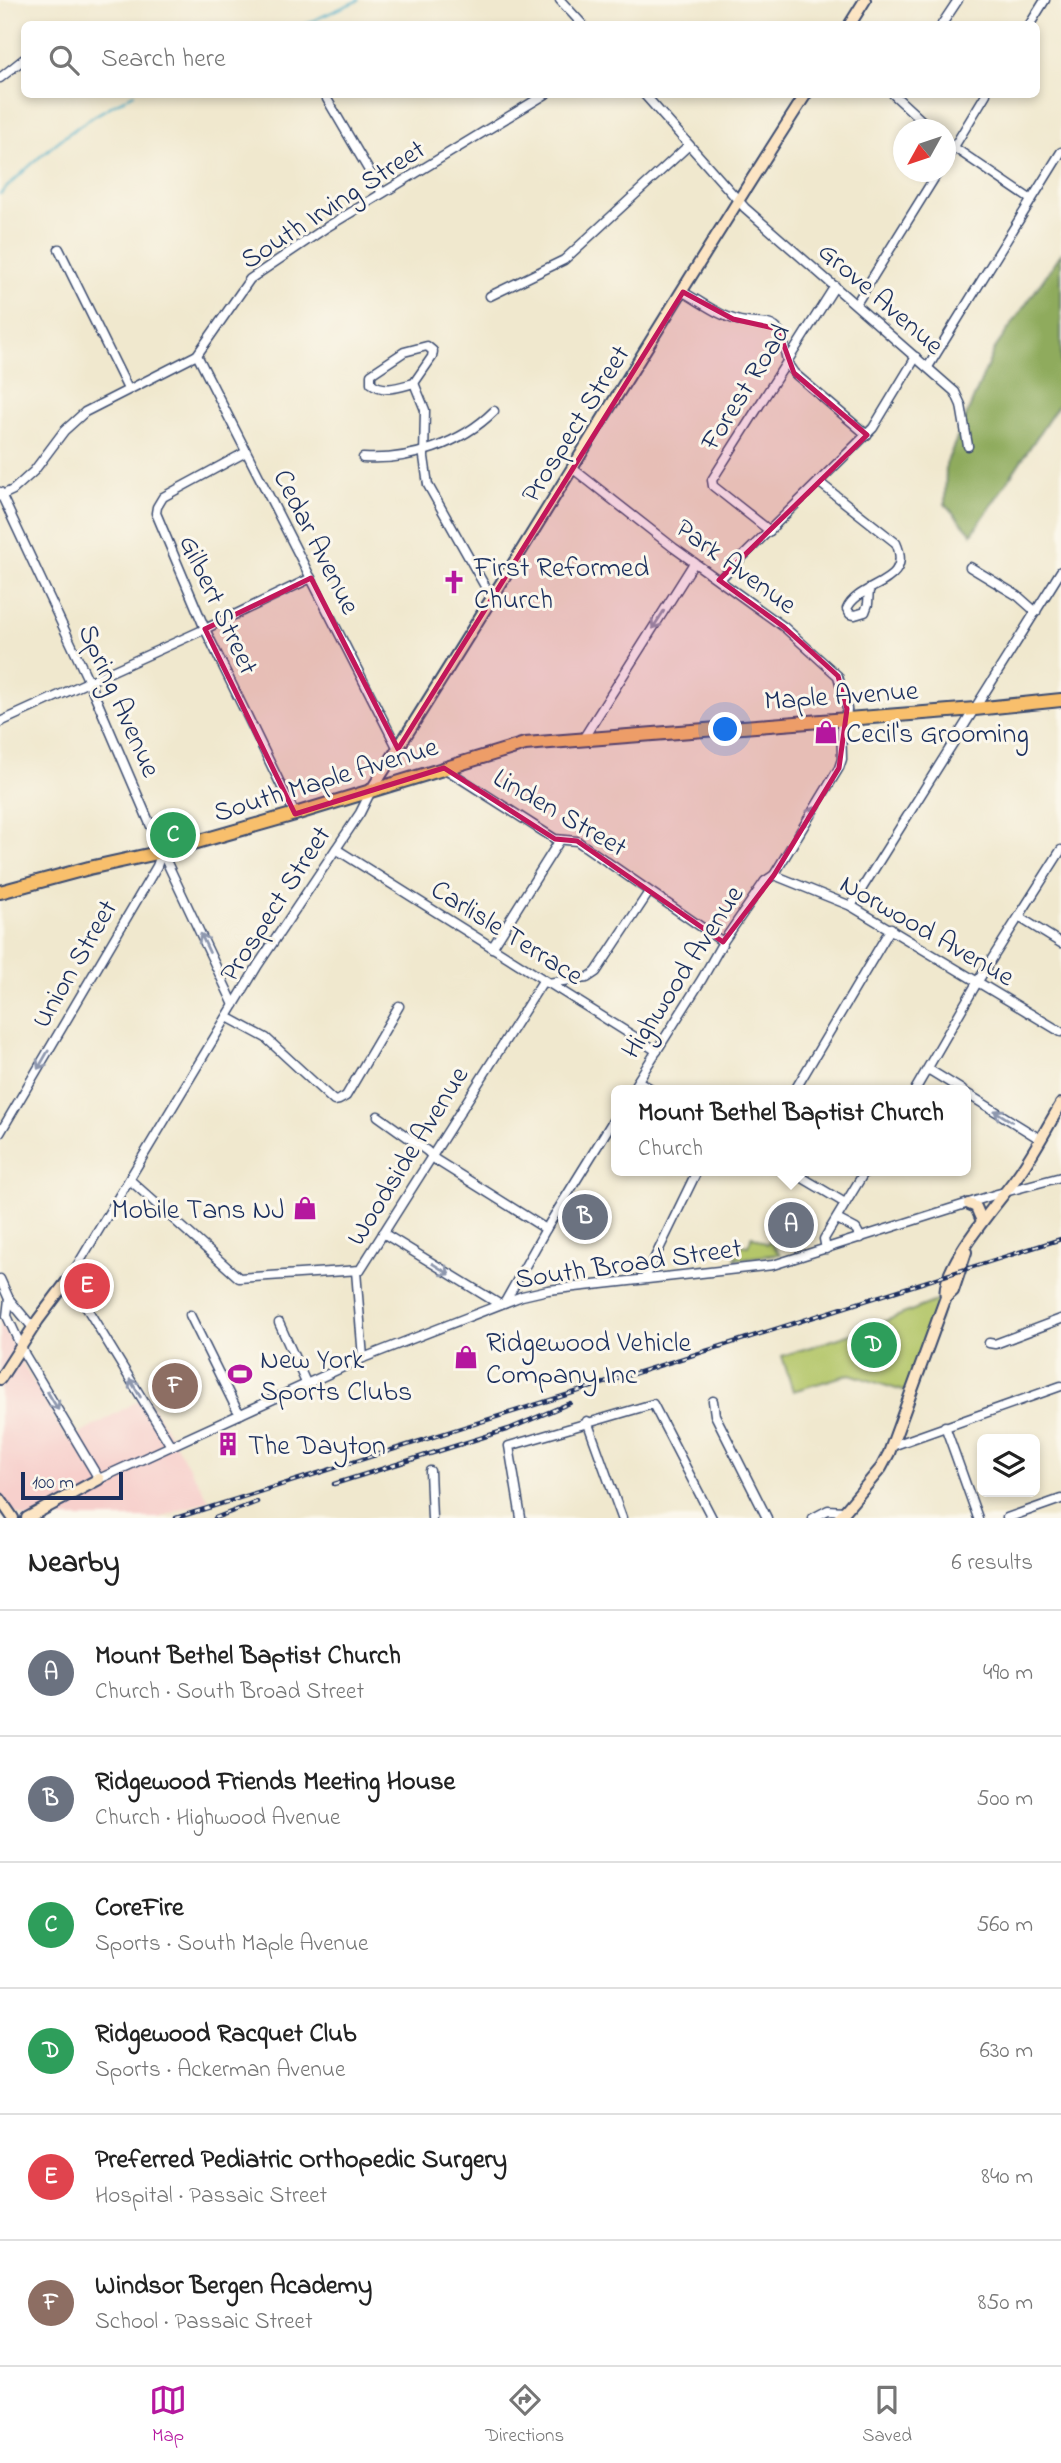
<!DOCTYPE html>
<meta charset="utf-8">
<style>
body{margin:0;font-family:"Indie Flower",sans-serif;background:#f2f2f2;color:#222}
.controls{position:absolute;right:21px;bottom:21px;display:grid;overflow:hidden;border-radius:10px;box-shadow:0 4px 10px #0003}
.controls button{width:63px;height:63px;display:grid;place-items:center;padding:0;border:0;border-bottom:2px solid #e0e0e0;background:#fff;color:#222;font:35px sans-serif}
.compass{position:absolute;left:893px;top:119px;width:63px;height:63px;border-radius:50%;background:#fff;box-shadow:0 4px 10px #0003;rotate:230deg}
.scale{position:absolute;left:21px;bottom:18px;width:102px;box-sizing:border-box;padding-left:7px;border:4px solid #1b2f5e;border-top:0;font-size:19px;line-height:24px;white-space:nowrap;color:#1b2f5e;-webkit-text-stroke:5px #fbf7ec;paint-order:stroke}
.you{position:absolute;left:726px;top:730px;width:24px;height:24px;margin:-18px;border:5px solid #fff;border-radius:50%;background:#1a73e8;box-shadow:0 0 0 10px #1a73e833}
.badge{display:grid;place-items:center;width:46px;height:46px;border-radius:50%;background:#b5179e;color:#fff;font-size:23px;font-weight:700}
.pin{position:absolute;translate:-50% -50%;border:4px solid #fff;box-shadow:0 2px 7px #0006}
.popup{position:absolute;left:611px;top:1085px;width:360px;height:91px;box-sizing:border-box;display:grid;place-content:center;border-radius:10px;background:#fff;filter:drop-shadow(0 2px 5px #0005);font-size:23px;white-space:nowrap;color:#767676}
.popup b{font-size:26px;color:#222}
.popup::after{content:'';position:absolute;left:50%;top:100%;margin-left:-14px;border:14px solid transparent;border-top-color:#fff}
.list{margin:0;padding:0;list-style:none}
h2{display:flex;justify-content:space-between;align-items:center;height:91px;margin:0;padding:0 28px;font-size:30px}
h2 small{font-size:23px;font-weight:400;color:#767676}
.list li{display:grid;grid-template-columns:46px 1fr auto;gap:21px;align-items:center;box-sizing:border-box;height:126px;padding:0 28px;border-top:2px solid #e0e0e0}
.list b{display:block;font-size:26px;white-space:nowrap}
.list p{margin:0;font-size:23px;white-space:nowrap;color:#767676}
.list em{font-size:23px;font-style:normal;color:#767676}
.icon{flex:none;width:38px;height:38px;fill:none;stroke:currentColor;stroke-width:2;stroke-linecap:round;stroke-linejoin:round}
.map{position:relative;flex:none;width:1061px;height:1518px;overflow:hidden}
.search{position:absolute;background:#fff;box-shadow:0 4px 10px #0003;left:21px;right:21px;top:21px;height:77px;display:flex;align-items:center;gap:18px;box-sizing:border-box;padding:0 24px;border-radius:10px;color:#767676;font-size:26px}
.sheet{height:847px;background:#fff}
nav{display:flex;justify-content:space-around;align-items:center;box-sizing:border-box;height:98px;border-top:2px solid #e0e0e0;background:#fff;font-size:19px;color:#767676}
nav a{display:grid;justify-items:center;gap:4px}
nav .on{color:#b5179e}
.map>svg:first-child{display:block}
</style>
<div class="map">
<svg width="1061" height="1518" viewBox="0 0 1061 1518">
<rect width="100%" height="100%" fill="#fbf7ec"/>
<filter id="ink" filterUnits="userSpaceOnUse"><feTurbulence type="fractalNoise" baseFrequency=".0143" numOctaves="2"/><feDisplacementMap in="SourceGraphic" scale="14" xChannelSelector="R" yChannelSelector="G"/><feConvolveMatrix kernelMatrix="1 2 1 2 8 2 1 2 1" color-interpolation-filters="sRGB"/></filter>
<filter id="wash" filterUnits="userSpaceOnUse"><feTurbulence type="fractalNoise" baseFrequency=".00686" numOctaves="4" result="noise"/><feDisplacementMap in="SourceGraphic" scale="28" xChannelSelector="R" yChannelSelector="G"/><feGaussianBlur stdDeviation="1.57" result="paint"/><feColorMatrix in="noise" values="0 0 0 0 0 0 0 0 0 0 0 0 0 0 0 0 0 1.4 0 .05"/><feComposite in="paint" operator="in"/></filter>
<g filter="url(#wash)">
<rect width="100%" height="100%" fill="#f0e8ce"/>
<polygon fill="#f7d0cc" points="0,1320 17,1354 68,1441 146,1396 209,1500 159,1518 25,1518 15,1513 0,1517"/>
<g fill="#b4c669" stroke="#687a64" stroke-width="2">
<polygon points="752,1236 767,1244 769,1241 780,1254 735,1259 741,1245 748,1246"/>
<polygon points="946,1297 912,1394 850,1374 793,1391 782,1356 855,1333"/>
</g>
<polygon fill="#8fab5d" stroke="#556d5e" stroke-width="2" points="1061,254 1061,401 972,534 945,504 946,464 994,350"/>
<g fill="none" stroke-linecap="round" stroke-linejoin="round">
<g stroke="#48acc7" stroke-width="2">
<polyline points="305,24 359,0"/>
<path d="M 0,194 C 44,151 77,122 134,94"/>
</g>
</g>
</g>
<g filter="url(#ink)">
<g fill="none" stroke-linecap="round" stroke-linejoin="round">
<g stroke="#3b4b6f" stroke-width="11">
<g id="street">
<polyline points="560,0 582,24"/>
<polyline points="942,24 958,0"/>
<polyline points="1030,24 1045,0"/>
<polyline points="0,78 24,59"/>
<polyline points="644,94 745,208 955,392 961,405 968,446"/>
<polyline points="893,94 932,130"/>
<polyline points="327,99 382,193"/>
<polyline points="946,142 1030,199"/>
<polyline points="946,160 986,94"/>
<polyline points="59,249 128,389"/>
<path d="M 683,292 C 703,303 723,319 746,322 C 756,324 769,321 777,329 C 789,339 780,357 794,373 L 867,435"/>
<polyline points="490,296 564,260 689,145"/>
<polyline points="856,304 938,172"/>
<path d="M 427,346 L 433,351 L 432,357 L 414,383 C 399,387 384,393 371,383 L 371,374 L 404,352 Z"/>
<polyline points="197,355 398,749"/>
<polyline points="928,367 1061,152"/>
<polyline points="414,383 425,410 424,457 428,485 491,597"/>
<polyline points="246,452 163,497 157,507 156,513 205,629 295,814"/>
<path d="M 363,458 C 409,461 461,444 494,411"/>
<polyline points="572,468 674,548 784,627 838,676 847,709 846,719"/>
<path d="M 820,483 L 896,543 C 915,585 858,582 847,609 L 850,614 L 855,615 L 865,612 L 868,604 L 869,589"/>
<polyline points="0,492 89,682 162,852 234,1005"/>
<polyline points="0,496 13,490 34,471 64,431 85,412 197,355 250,279 327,227 546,94"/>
<polyline points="770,531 713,486 712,480 835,286"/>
<polyline points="970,567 1018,596 1036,612"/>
<polyline points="719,580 873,428 916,357"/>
<polyline points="0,722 205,629 311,578"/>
<polyline points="583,739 694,563"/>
<polyline points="444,768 555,839 577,841 723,942"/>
<polyline points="336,849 657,1051"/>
<polyline points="774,875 839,768 842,759 841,719"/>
<polyline points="851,906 1061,571"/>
<polyline points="1019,917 1061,943"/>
<polyline points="492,948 560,840"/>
<polyline points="547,983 587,978 596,972 649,892"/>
<polyline points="227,1017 266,1038 334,1101 339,1100 346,1096 399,1006"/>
<polyline points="928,1069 962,1090"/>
<polyline points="638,1081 653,1090"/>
<polyline points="632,1090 702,979 723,942 765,881 774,875 851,906 1061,1032"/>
<polyline points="795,1090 891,928"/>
<polyline points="915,1090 978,981 1061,850"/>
<polyline points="966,1093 1040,1139"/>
<polyline points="378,1116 427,1151 436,1160 546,1229"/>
<polyline points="0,1133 157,866 162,852"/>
<polyline points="791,1171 845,1203"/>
<polyline points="130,1180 239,1278 360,1270 543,981"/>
<polyline points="837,1219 856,1229 861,1238"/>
<polyline points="383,1233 499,1304"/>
<polyline points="826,1249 824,1239 865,1171"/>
<polyline points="356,1271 363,1358"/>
<polyline points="71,1276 258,965 360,813 371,791"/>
<polyline points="645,1278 697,1171"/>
<polyline points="0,1279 9,1299 33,1328"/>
<polyline points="69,1279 171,1446"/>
<polyline points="9,1299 7,1316 25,1355 99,1479 363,1358 522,1296 548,1290 773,1265 997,1194 1061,1177"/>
<polyline points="505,1302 546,1229 616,1116"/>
<polyline points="190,1315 236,1408 241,1414"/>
<polyline points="279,1323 307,1385"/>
<polyline points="989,1343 995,1344 1061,1319"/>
<polyline points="713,1401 715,1415 767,1518"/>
<polyline points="587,1421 622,1518"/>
<polyline points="945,1426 978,1518"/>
<polyline points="892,1446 1061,1386"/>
<polyline points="430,1471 432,1518"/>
<polyline points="521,1518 509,1446 653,1404 712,1518"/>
<polyline points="813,1518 828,1510 844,1511"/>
<polyline points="1007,1518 1061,1499"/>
</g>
</g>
<g stroke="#3b4b6f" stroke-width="14">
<g id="secondary">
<polyline points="850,24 865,0"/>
<path d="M 372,789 C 519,559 658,324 806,94"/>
<polyline points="969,1204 976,1207 982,1221"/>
<polyline points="946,1297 953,1291 966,1252"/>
<polyline points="0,1379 38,1320 71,1276"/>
<polyline points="0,1499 13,1518"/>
<polyline points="27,1518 99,1479"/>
<path d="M 839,1518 L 881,1468 L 889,1453 L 946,1297 C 939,1268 999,1202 1016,1178 C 1033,1155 1046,1129 1061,1104"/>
</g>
</g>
<g stroke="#3b4b6f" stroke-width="16">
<polyline id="primary" points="0,892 89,868 162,852 295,814 525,744 975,709 1061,700"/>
</g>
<use href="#street" stroke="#fff" stroke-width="8"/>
<use href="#secondary" stroke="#fce5c4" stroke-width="10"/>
<use href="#primary" stroke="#f8bf6c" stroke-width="12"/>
<g stroke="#1b2f5e" stroke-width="4.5">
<g id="rail">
<polyline points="334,1484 509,1429 570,1403"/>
<polyline points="176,1518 1061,1239"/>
<polyline points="215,1518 257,1502"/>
</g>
</g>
<use href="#rail" stroke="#fbf7ec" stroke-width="2" stroke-dasharray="5" stroke-linecap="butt"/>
</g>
<defs><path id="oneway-shaft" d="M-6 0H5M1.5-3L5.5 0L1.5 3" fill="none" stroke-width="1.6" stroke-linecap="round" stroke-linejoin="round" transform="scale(1.75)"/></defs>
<g stroke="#8d97ae">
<use href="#oneway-shaft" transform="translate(658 620) rotate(123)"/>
<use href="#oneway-shaft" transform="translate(810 816) rotate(-59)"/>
<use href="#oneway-shaft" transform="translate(205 943) rotate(-115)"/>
<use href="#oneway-shaft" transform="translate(43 1060) rotate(120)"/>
<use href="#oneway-shaft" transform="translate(1003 1116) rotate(-148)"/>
<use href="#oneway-shaft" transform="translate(441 1269) rotate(32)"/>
<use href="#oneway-shaft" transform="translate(135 1388) rotate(-121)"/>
<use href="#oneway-shaft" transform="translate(53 1401) rotate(59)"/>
</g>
</g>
<path fill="#c2185b" fill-opacity="0.2" stroke="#c2185b" stroke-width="5" stroke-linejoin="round" d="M 683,292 L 733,319 L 778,329 L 794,373 L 867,435 L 719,580 L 784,627 L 838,676 L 847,709 L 839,768 L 774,875 L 723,942 L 577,841 L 555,839 L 444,768 L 295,814 L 205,629 L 311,578 L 398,749 Z"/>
<defs>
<g id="church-bare" transform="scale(1.89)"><path d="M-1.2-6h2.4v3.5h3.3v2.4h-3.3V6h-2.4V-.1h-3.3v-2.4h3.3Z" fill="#b5179e" stroke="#fbf7ec" stroke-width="2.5" paint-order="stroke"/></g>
<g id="shop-bare" transform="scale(1.89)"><path d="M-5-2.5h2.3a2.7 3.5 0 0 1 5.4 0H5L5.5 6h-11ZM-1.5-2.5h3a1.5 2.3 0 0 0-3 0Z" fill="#b5179e" stroke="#fbf7ec" stroke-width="2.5" paint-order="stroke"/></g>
<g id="stadium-bare" transform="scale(1.89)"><path d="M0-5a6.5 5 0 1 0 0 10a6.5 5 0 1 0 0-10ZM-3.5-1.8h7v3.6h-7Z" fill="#b5179e" stroke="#fbf7ec" stroke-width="2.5" paint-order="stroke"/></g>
<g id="building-bare" transform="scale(1.89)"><path d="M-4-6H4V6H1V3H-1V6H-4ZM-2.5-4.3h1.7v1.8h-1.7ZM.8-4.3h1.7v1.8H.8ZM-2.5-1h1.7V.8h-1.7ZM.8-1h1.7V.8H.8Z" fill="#b5179e" stroke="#fbf7ec" stroke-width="2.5" paint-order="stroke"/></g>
</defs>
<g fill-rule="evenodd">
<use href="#church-bare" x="454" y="582"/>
<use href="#shop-bare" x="826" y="732"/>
<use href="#shop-bare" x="305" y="1208"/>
<use href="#shop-bare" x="466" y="1357"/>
<use href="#stadium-bare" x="240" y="1374"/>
<use href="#building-bare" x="228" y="1444"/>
</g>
<g text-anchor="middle" stroke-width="6" stroke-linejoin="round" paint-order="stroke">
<g font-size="28" fill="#1b2f5e" stroke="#fbf7ec">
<text transform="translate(332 203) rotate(-33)" y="10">South Irving Street</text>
<text transform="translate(882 297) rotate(41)" y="10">Grove Avenue</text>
<text transform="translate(744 386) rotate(-58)" y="10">Forest Road</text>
<text transform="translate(574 423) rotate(-58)" y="10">Prospect Street</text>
<text transform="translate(318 541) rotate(63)" y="10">Cedar Avenue</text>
<text transform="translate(737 565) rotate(36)" y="10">Park Avenue</text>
<text transform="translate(220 604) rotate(65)" y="10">Gilbert Street</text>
<text transform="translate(841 694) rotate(-4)" y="10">Maple Avenue</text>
<text transform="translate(121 700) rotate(66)" y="10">Spring Avenue</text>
<text transform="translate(325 778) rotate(-17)" y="10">South Maple Avenue</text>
<text transform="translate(561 811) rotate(30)" y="10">Linden Street</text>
<text transform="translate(274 903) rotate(-57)" y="10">Prospect Street</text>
<text transform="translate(928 929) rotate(30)" y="10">Norwood Avenue</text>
<text transform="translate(508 931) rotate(32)" y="10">Carlisle Terrace</text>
<text transform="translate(73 963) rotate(-60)" y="10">Union Street</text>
<text transform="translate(681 971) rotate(-57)" y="10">Highwood Avenue</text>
<text transform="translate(406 1155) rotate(-58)" y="10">Woodside Avenue</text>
<text transform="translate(628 1262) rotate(-8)" y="10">South Broad Street</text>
</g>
<g font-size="28" fill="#1b2f5e" stroke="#fbf7ec" text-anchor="start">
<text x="474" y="576">First Reformed<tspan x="474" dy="32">Church</tspan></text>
<text x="846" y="742">Cecil's Grooming</text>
<text x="285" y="1218" text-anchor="end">Mobile Tans NJ</text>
<text x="486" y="1351">Ridgewood Vehicle<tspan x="486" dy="32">Company Inc</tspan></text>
<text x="260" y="1368">New York<tspan x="260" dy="32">Sports Clubs</tspan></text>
<text x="248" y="1454">The Dayton</text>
</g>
</g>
</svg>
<div class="controls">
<button><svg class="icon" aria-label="layers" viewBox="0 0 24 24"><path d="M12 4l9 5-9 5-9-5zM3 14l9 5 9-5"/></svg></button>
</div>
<svg class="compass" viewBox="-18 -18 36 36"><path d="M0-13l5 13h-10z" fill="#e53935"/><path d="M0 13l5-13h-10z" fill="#767676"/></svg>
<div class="scale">100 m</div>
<div class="you"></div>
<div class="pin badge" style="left:791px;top:1225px;background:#6b7280">A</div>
<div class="popup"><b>Mount Bethel Baptist Church</b>Church</div>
<div class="pin badge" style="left:585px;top:1217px;background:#6b7280">B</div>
<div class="pin badge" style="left:173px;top:835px;background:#2e9e5b">C</div>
<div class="pin badge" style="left:874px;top:1345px;background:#2e9e5b">D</div>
<div class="pin badge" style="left:87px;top:1286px;background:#e0444e">E</div>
<div class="pin badge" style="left:175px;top:1386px;background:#8d6e63">F</div>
<div class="search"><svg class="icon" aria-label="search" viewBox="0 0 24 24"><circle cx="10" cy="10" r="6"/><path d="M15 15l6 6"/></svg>Search here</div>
</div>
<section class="sheet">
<h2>Nearby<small>6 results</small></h2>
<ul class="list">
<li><span class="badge" style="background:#6b7280">A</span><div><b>Mount Bethel Baptist Church</b><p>Church · South Broad Street</p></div><em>490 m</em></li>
<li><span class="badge" style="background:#6b7280">B</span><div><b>Ridgewood Friends Meeting House</b><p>Church · Highwood Avenue</p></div><em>500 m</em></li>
<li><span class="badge" style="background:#2e9e5b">C</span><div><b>CoreFire</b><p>Sports · South Maple Avenue</p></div><em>560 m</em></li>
<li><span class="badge" style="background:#2e9e5b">D</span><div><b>Ridgewood Racquet Club</b><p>Sports · Ackerman Avenue</p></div><em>630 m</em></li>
<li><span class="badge" style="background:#e0444e">E</span><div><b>Preferred Pediatric Orthopedic Surgery</b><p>Hospital · Passaic Street</p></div><em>840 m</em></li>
<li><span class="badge" style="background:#8d6e63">F</span><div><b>Windsor Bergen Academy</b><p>School · Passaic Street</p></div><em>850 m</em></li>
</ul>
</section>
<nav>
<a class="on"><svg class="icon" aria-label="map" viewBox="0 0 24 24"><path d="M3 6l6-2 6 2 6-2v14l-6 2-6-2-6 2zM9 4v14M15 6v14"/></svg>Map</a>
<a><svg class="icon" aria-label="directions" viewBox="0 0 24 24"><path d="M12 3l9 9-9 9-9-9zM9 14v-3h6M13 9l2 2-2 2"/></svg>Directions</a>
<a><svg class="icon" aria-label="saved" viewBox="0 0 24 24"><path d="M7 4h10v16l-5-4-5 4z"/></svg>Saved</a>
</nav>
